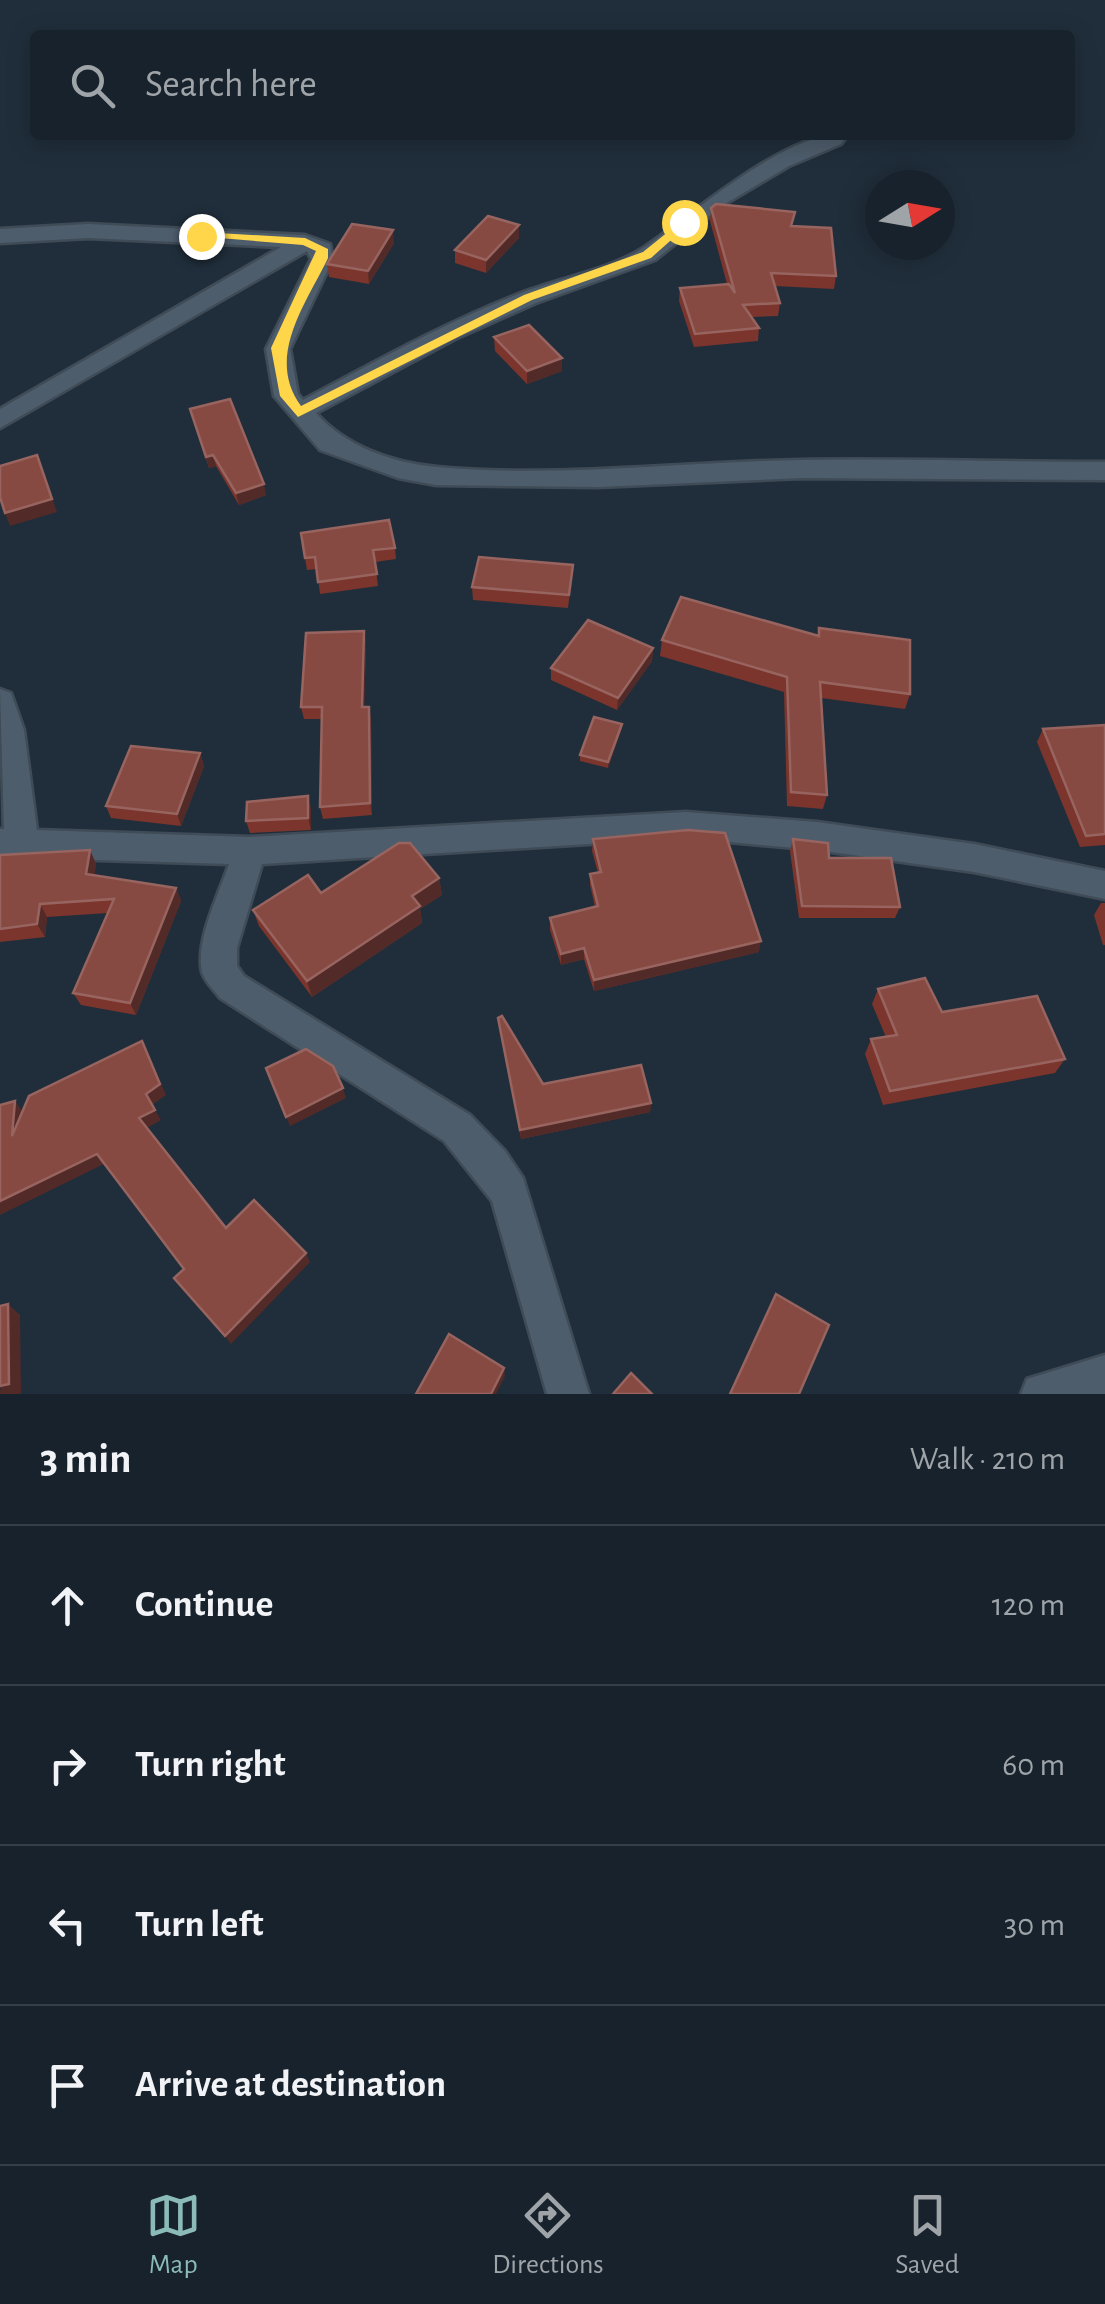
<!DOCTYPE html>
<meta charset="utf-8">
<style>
body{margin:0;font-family:"Alegreya Sans",sans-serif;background:#212a34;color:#f1f3f6}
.compass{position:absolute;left:865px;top:170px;width:90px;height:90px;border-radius:50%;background:#18222c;box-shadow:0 5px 25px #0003;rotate:79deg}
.stop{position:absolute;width:30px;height:30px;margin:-22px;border:8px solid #ffd54a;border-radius:50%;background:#fff}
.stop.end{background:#ffd54a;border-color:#fff;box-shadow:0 2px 10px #0008}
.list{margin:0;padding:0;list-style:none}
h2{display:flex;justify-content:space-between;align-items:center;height:130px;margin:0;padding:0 40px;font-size:42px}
h2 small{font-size:32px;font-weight:400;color:#9fa4a9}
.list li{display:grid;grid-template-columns:65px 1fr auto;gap:30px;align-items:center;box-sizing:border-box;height:160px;padding:0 40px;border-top:2px solid #363f48}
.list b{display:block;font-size:38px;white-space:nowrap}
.list em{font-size:32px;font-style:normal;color:#9fa4a9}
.icon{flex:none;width:55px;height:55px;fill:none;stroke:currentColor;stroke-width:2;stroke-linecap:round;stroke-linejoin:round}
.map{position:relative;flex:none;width:1105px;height:1394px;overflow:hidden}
.search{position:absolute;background:#18222c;box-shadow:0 5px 25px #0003;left:30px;right:30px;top:30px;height:110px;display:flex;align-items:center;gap:25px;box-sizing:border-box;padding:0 35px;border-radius:10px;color:#9fa4a9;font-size:38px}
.sheet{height:770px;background:#18222c}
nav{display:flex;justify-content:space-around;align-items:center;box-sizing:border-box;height:140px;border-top:2px solid #363f48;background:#18222c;font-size:28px;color:#9fa4a9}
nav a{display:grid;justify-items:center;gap:5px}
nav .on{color:#8bbbb9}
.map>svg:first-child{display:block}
</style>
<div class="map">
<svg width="1105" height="1394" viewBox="0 0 1105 1394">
<rect width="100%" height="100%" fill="#202e3b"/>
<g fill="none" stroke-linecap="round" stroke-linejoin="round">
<g stroke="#3f4b56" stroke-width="5">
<g id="street">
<path d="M 838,135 L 844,140 L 841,144 L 789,166 L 725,204 L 655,260 L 536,303 L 455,339 L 316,413 C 345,446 392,463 437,467 C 558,478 680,462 801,460 C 902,458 1004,462 1105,462 L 1105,480 L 801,478 L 598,487 L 436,485 L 398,478 L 320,450 L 274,396 L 266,349 L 311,259 L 307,251 L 0,428 L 0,409 L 281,247 L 88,238 L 0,243 L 0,229 L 88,224 L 305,235 L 330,244 L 333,259 L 290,349 L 298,394 L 303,400 C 375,362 446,322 521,293 C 559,278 609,270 643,248 C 689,217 782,135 838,135 Z"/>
<path d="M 0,689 L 11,693 L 24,730 L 37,830 L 249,837 L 686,812 L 817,822 L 974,844 L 1105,871 L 1105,899 L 974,872 L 817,850 L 686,838 L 262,864 L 237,948 L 237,966 L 244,976 L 470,1115 L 505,1151 L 523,1178 L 589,1394 L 547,1394 L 492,1201 L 444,1141 L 220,998 C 214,990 205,982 202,972 C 195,941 219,894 229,864 L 0,857 L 0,829 L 4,829 Z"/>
<polygon points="1105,1355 1105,1394 1021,1394 1027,1379"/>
</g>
</g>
<use href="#street" fill="#4e5d6c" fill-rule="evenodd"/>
</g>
<g fill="#7b352c">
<polygon points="711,208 793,226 836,276 834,289 775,286 780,303 778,316 752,317 759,328 758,341 694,347 679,301 680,288 727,284 710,221"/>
<polygon points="519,238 486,273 455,263 455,250"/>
<polygon points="394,243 369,284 329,277 327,264"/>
<polygon points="494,337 562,358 562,371 527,384 495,351"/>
<polygon points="190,409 266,495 239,505 216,466 209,468"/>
<polygon points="395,548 396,559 375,562 378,586 320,594 317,569 307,570 305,558"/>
<polygon points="573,565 568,608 473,600 472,587"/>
<polygon points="819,628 910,694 905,709 821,698 827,795 823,809 787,806 784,692 660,656 662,640 818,635"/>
<polygon points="364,631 366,643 364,707 371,719 372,815 323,819 320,807 322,719 304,719 301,707"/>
<polygon points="653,648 652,661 617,710 551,680 551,668"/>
<polygon points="622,724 621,730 608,768 580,761 580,755"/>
<polygon points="1105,725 1105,845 1080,847 1037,742 1043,729"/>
<polygon points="200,753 204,766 181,826 111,818 106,806"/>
<polygon points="308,796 311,809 311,830 250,833 246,821"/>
<polygon points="593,839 759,952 594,991 584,959 561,965 550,930 550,918 595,907 590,885 590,874 598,873 592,851"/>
<polygon points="793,839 829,858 900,907 895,918 799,918 790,851"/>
<polygon points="90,850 96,864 94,875 176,888 181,901 136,1015 81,1005 73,993 108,913 47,917 45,937 0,942 0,855"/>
<polygon points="439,878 442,895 420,909 422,923 312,997 259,926 253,910 321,893"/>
<polygon points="1101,903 1105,903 1105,945 1103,945 1094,915"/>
<polygon points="878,989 942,1012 1065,1059 1055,1073 883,1105 865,1054 871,1039 886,1037 872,1004"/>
<polygon points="498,1018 543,1084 651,1103 650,1112 521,1139"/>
</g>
<g fill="#522a28">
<polygon points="519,225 519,238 486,273 486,260"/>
<polygon points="393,230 394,243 369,284 368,271"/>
<polygon points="562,358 562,371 527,384 527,371"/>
<polygon points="213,455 216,466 209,468 206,457"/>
<polygon points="42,468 57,512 10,526 5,513"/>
<polygon points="264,484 266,495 239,505 236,493"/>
<polygon points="364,631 366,643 364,719 362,707"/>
<polygon points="653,648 652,661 617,710 618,698"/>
<polygon points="369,707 371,719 372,815 370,803"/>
<polygon points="622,724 621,730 608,768 608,762"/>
<polygon points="200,753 204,766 181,826 177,814"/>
<polygon points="308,796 311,809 311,830 308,818"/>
<polygon points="90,850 96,864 93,887 86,874"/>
<polygon points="439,878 442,895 420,909 422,923 312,997 307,981 412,896"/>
<polygon points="176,888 181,901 136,1015 130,1003"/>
<polygon points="40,904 47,917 45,937 37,924"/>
<polygon points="761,941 759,952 594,991 594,980"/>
<polygon points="584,948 584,959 561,965 561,954"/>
<polygon points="142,1041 166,1095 152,1105 146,1094"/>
<polygon points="343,1088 346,1098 290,1126 286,1117"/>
<polygon points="15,1101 23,1112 12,1136"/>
<polygon points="651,1103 650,1112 521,1139 520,1130"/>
<polygon points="155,1110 161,1120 145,1129 139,1118"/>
<polygon points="97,1154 104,1164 0,1215 0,1201"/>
<polygon points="306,1253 310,1262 231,1344 225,1336"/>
<polygon points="8,1304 20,1315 21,1393 19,1394 0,1394"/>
<polygon points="504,1368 505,1376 496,1394 491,1394"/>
</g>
<g fill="#874a42" stroke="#97645f" stroke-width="2.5">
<polygon points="716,204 795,212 791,226 831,228 836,276 771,273 780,303 743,305 759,328 695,334 680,288 729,284 735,293 711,208"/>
<polygon points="488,216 519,225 486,260 455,250"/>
<polygon points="352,224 393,230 368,271 327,264"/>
<polygon points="529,325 562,358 527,371 494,337"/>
<polygon points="230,399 264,484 236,493 213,455 206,457 190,409"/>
<polygon points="37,455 52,499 5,513 0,497 0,466"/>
<polygon points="389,520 395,548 373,550 377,574 318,582 315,557 305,558 301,533"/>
<polygon points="479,557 573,565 569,595 472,587"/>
<polygon points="681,597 819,636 819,628 910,640 910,694 820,682 827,795 791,792 787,677 662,640"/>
<polygon points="588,620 653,648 618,698 551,668"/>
<polygon points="364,631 362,707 369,707 370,803 320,807 322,707 301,707 306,633"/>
<polygon points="594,717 622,724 608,762 580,755"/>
<polygon points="1105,725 1105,834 1086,836 1043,729"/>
<polygon points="131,746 200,753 177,814 106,806"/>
<polygon points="308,796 308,818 246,821 247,802"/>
<polygon points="688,830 725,833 761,941 594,980 584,948 561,954 550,918 598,906 590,874 601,872 593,839"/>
<polygon points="793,839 828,843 829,858 891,858 900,907 802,906"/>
<polygon points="399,843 410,843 439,878 412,896 420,906 307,981 253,910 308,875 321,893"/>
<polygon points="90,850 86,874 176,888 130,1003 73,993 114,899 40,904 37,924 0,929 0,855"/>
<polygon points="925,978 942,1012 1037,996 1065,1059 890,1091 871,1039 897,1035 878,989"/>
<polygon points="502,1016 543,1084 641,1065 651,1103 520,1130 498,1018"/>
<polygon points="142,1041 160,1084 146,1094 155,1110 139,1118 226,1228 254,1200 306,1253 225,1336 174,1278 184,1269 97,1154 0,1201 0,1105 15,1101 12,1136 29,1096"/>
<polygon points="306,1049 333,1066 343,1088 286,1117 266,1068"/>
<polygon points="776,1294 829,1325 799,1394 730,1394"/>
<polygon points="8,1304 9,1384 0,1386 0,1306"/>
<polygon points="449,1334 504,1368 491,1394 416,1394"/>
<polygon points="631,1373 652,1394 613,1394"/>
</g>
<path fill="#ffd54a" d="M 684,219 L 688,225 L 651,258 L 532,300 L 298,417 L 280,396 L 271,348 L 316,251 L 303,245 L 195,236 L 201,232 L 305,238 L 328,249 L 328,258 C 306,304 265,357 301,406 L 524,295 L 643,252 Z"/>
</svg>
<svg class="compass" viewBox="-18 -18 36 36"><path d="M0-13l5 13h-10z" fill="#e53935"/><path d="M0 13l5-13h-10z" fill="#9fa4a9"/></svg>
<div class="stop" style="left:684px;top:222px"></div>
<div class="stop end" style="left:201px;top:236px"></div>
<div class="search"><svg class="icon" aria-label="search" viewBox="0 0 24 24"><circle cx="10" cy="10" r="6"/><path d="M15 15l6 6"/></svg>Search here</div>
</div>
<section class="sheet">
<h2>3 min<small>Walk · 210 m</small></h2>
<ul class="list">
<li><svg class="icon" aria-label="ahead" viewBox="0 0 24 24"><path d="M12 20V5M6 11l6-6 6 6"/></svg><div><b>Continue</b></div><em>120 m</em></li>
<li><svg class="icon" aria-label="right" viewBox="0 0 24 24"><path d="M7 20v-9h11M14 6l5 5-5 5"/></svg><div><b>Turn right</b></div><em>60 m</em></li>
<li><svg class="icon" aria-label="left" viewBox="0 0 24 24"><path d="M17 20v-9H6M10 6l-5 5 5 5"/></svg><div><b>Turn left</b></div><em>30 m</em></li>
<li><svg class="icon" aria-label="arrive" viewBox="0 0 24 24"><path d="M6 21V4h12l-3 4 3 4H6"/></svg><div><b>Arrive at destination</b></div></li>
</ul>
</section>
<nav>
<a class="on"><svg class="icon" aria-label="map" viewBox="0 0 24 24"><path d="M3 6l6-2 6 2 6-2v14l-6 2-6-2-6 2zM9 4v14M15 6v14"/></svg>Map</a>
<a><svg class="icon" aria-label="directions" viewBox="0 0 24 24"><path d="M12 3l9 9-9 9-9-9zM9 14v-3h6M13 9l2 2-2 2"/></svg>Directions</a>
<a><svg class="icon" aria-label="saved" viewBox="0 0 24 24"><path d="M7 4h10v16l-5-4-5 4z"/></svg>Saved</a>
</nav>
